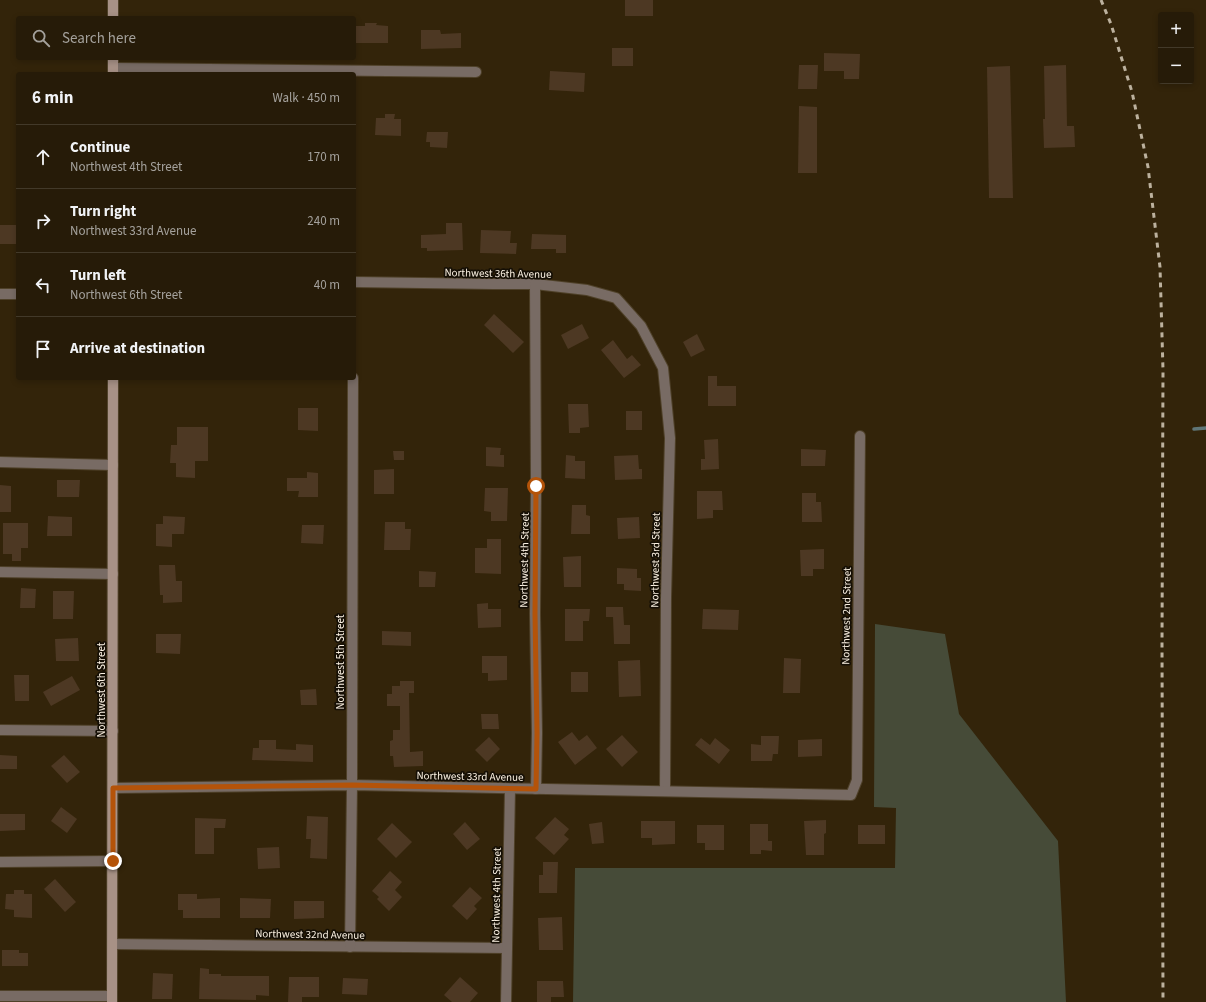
<!DOCTYPE html>
<meta charset="utf-8">
<style>
body{margin:0;font-family:"Source Sans 3",sans-serif;background:#2e2412;color:#f1f3f6}
.controls{position:absolute;right:12px;top:12px;display:grid;overflow:hidden;border-radius:4px;box-shadow:0 2px 6px #0003}
.controls button{width:36px;height:36px;display:grid;place-items:center;padding:0;border:0;border-bottom:1px solid #423929;background:#261b08;color:#f1f3f6;font:20px sans-serif}
.stop{position:absolute;width:12px;height:12px;margin:-9px;border:3px solid #b45309;border-radius:50%;background:#fff}
.stop.end{background:#b45309;border-color:#fff;box-shadow:0 1px 4px #0008}
.list{margin:0;padding:0;list-style:none}
h2{display:flex;justify-content:space-between;align-items:center;height:52px;margin:0;padding:0 16px;font-size:17px}
h2 small{font-size:13px;font-weight:400;color:#a4a19c}
.list li{display:grid;grid-template-columns:26px 1fr auto;gap:12px;align-items:center;box-sizing:border-box;height:64px;padding:0 16px;border-top:1px solid #423929}
.list b{display:block;font-size:15px;white-space:nowrap}
.list p{margin:0;font-size:13px;white-space:nowrap;color:#a4a19c}
.list em{font-size:13px;font-style:normal;color:#a4a19c}
.icon{flex:none;width:22px;height:22px;fill:none;stroke:currentColor;stroke-width:2;stroke-linecap:round;stroke-linejoin:round}
.map{position:relative;flex:none;width:1206px;height:1002px;overflow:hidden}
.search{position:absolute;background:#261b08;box-shadow:0 2px 6px #0003;left:16px;top:16px;width:340px;height:44px;display:flex;align-items:center;gap:10px;box-sizing:border-box;padding:0 14px;border-radius:4px;color:#a4a19c;font-size:15px}
.panel{position:absolute;background:#261b08;box-shadow:0 2px 6px #0003;left:16px;top:72px;width:340px;height:308px;border-radius:4px}
.map>svg:first-child{display:block}
</style>
<div class="map">
<svg width="1206" height="1002" viewBox="0 0 1206 1002">
<rect width="100%" height="100%" fill="#33240a"/>
<polygon fill="#464b38" points="875,624 945,634 959,714 1058,841 1066,1002 573,1002 575,868 895,868 896,808 874,807"/>
<g fill="none" stroke-linecap="round" stroke-linejoin="round">
<polyline stroke="#607678" stroke-width="3.5" points="1194,429 1206,428"/>
</g>
<g fill="#4d3823">
<rect x="625" y="0" width="28" height="16"/>
<polygon points="365,23 377,23 376,25 388,26 388,43 354,43 354,26 365,26"/>
<polygon points="421,30 440,30 441,34 461,33 461,48 421,49"/>
<rect x="612" y="48" width="21" height="18"/>
<polygon points="824,53 860,54 859,79 844,79 844,71 824,71"/>
<polygon points="799,65 818,65 817,89 798,89"/>
<polygon points="1066,65 1067,126 1074,126 1075,147 1044,148 1043,119 1045,119 1044,66"/>
<polygon points="1010,66 1013,198 989,198 987,67"/>
<polygon points="550,71 585,73 584,92 549,90"/>
<polygon points="799,106 817,107 817,173 798,173"/>
<polygon points="385,114 395,114 394,119 401,119 401,136 375,135 376,118 385,118"/>
<polygon points="427,132 448,132 447,148 430,147 430,142 426,142"/>
<polygon points="446,223 462,223 463,250 427,251 427,248 421,248 421,235 446,234"/>
<rect x="0" y="225" width="18" height="19"/>
<polygon points="481,230 511,231 510,243 517,243 516,254 480,253"/>
<polygon points="532,234 566,235 566,253 556,253 556,249 531,249"/>
<polygon points="494,314 524,342 513,353 484,325"/>
<polygon points="582,324 589,338 568,349 561,335"/>
<polygon points="697,334 705,350 691,357 683,342"/>
<polygon points="613,340 627,359 632,355 641,365 624,378 601,350"/>
<polygon points="708,376 717,376 717,386 736,386 736,406 708,406"/>
<polygon points="568,404 588,404 589,427 580,428 580,433 569,433"/>
<polygon points="298,408 318,408 318,431 298,430"/>
<rect x="626" y="411" width="16" height="19"/>
<polygon points="177,427 208,427 208,461 195,461 195,478 176,477 176,463 170,463 171,445 177,445"/>
<polygon points="718,439 719,469 701,470 701,459 705,459 704,440"/>
<polygon points="486,447 501,448 500,455 504,455 504,467 486,466"/>
<polygon points="801,449 826,450 825,466 801,466"/>
<polygon points="393,451 404,451 404,460 394,460"/>
<polygon points="566,455 575,456 575,461 585,461 585,479 565,478"/>
<polygon points="638,455 639,469 642,469 642,479 615,480 614,456"/>
<polygon points="394,469 394,494 374,494 374,470"/>
<polygon points="307,472 318,473 318,497 298,497 299,491 287,491 287,478 307,478"/>
<polygon points="57,480 80,480 79,497 57,497"/>
<polygon points="0,485 11,486 11,512 0,512"/>
<polygon points="485,488 508,488 507,521 491,521 491,512 484,511"/>
<polygon points="697,491 722,491 723,510 713,510 713,518 697,519"/>
<polygon points="802,493 816,493 816,502 821,502 822,522 802,522"/>
<polygon points="572,505 586,505 586,515 590,516 590,534 571,534"/>
<polygon points="48,516 72,517 72,536 47,536"/>
<polygon points="163,516 185,517 184,534 172,534 172,547 156,546 156,524 163,524"/>
<polygon points="639,517 640,538 618,539 617,518"/>
<polygon points="385,522 405,522 405,529 411,529 410,550 384,550"/>
<polygon points="3,523 28,523 28,548 21,548 21,561 12,561 12,554 3,554"/>
<polygon points="302,525 324,525 323,544 301,543"/>
<polygon points="487,539 501,539 501,574 475,573 475,548 487,548"/>
<polygon points="824,549 824,569 813,569 813,576 801,576 800,550"/>
<polygon points="581,556 581,587 564,587 563,557"/>
<polygon points="159,565 175,565 176,581 182,581 182,602 163,603 163,595 160,595"/>
<polygon points="617,568 637,569 637,578 641,578 641,591 624,590 624,584 617,584"/>
<polygon points="419,571 436,572 435,587 419,587"/>
<polygon points="21,588 36,589 35,608 20,608"/>
<polygon points="53,591 74,591 73,619 53,619"/>
<polygon points="488,603 488,609 501,609 501,627 478,628 477,604"/>
<polygon points="606,607 623,607 624,625 630,625 630,644 614,644 613,617 606,617"/>
<polygon points="565,609 590,609 589,621 583,621 583,641 565,641"/>
<polygon points="703,609 739,610 738,630 702,629"/>
<polygon points="382,631 411,632 411,646 382,645"/>
<polygon points="156,634 181,634 180,654 156,653"/>
<polygon points="78,638 79,661 56,661 55,639"/>
<polygon points="482,656 507,656 507,680 488,681 488,673 482,673"/>
<polygon points="784,658 801,659 800,693 783,693"/>
<polygon points="640,660 641,696 619,697 618,661"/>
<rect x="571" y="672" width="17" height="20"/>
<polygon points="14,675 29,675 29,701 15,701"/>
<polygon points="72,676 80,690 51,706 43,692"/>
<polygon points="400,681 414,681 414,693 409,693 410,752 423,751 423,766 394,767 393,756 390,756 390,741 393,740 393,730 400,730 400,706 387,706 387,694 392,694 392,686 400,686"/>
<polygon points="316,689 317,705 301,705 300,690"/>
<polygon points="481,714 498,714 499,729 482,729"/>
<polygon points="572,732 579,741 587,735 597,748 575,765 558,742"/>
<polygon points="622,735 638,752 622,767 606,749"/>
<polygon points="761,736 779,736 778,754 773,754 772,761 751,761 751,744 761,745"/>
<polygon points="489,737 500,749 487,762 475,750"/>
<polygon points="701,738 710,745 715,738 730,750 719,764 695,745"/>
<polygon points="822,739 822,756 798,757 798,740"/>
<polygon points="259,740 276,740 276,749 296,750 296,744 313,745 313,762 252,760 253,748 259,748"/>
<polygon points="0,755 17,756 17,769 0,769"/>
<polygon points="64,755 80,772 67,783 51,766"/>
<polygon points="61,807 77,819 67,833 51,821"/>
<polygon points="0,814 25,814 25,830 0,831"/>
<polygon points="307,816 328,817 327,859 310,858 311,839 306,839"/>
<polygon points="555,817 569,829 564,835 569,839 554,855 535,838"/>
<polygon points="195,818 226,819 225,828 214,828 214,854 195,854"/>
<polygon points="826,820 826,833 824,834 824,855 806,855 804,821"/>
<polygon points="641,821 675,821 675,844 652,845 652,838 641,838"/>
<polygon points="465,822 480,839 467,850 453,834"/>
<polygon points="602,822 604,843 592,844 589,824"/>
<polygon points="392,823 412,842 396,858 377,839"/>
<polygon points="750,824 768,824 768,841 772,841 772,851 761,850 761,854 750,854"/>
<polygon points="697,825 724,825 724,850 705,850 705,843 697,843"/>
<rect x="858" y="825" width="27" height="19"/>
<polygon points="279,847 280,868 258,869 257,848"/>
<polygon points="543,862 558,862 557,893 539,893 539,875 543,875"/>
<polygon points="390,871 402,882 395,890 402,897 389,911 377,899 379,897 372,891"/>
<polygon points="55,879 76,902 65,912 44,889"/>
<polygon points="470,887 482,898 474,906 477,909 467,920 452,906"/>
<polygon points="14,890 24,890 24,894 32,894 32,918 14,917 14,910 5,909 6,894 14,894"/>
<polygon points="178,894 197,894 197,899 220,898 220,918 183,918 183,910 178,910"/>
<polygon points="240,898 271,899 270,918 240,918"/>
<polygon points="294,901 324,901 324,918 294,919"/>
<polygon points="562,917 563,950 539,950 538,918"/>
<polygon points="2,950 19,950 19,953 28,953 28,966 2,966"/>
<polygon points="200,968 209,969 209,974 221,974 221,976 269,976 269,996 256,995 256,1000 199,999"/>
<polygon points="153,973 173,974 172,999 152,999"/>
<polygon points="289,977 319,977 319,997 302,997 302,1002 288,1002"/>
<polygon points="460,977 478,993 470,1002 452,1002 444,995"/>
<polygon points="343,978 368,979 367,995 342,994"/>
<polygon points="537,981 563,981 564,997 551,997 551,1002 537,1002"/>
</g>
<g fill="none" stroke-linecap="round" stroke-linejoin="round">
<g stroke="#4f4129" stroke-width="12">
<g id="minor">
<polyline points="113,68 476,72"/>
<polyline points="354,282 492,284 535,284 587,290 616,298 641,326 663,368 670,438 666,598 665,791"/>
<polyline points="535,284 536,486 535,614 537,733 536,789"/>
<polyline points="0,294 18,294"/>
<polyline points="0,462 113,465"/>
<polyline points="0,572 113,574"/>
<polyline points="0,730 113,731"/>
<polyline points="113,788 352,785 851,795 857,780 860,436"/>
<polyline points="0,862 113,861"/>
<polyline points="113,944 507,948"/>
<polyline points="350,947 352,785 353,378"/>
<polyline points="0,996 112,996"/>
<polyline points="506,1002 510,789"/>
</g>
</g>
<g stroke="#4f4129" stroke-width="12">
<g id="secondary">
<polyline points="113,0 113,18"/>
<polyline points="113,74 113,58"/>
<polyline points="112,1002 113,378"/>
</g>
</g>
<use href="#minor" stroke="#786b64" stroke-width="10"/>
<use href="#secondary" stroke="#a79186" stroke-width="10"/>
<polyline stroke="#bcb19e" stroke-width="3" stroke-dasharray="5 5" stroke-linecap="butt" points="1101,0 1111,24 1132,92 1148,167 1160,267 1163,370 1162,644 1163,1002"/>
</g>
<g fill="none" stroke-linecap="round" stroke-linejoin="round">
<polyline stroke="#b45309" stroke-width="5" points="113,861 113,788 352,785 536,789 537,733 535,614 536,486"/>
</g>
<g text-anchor="middle" stroke-width="3.5" stroke-linejoin="round" paint-order="stroke">
<g font-size="11" fill="#fdf3e4" stroke="#150f05">
<text transform="translate(498 273) rotate(1)" y="4">Northwest 36th Avenue</text>
<text transform="translate(524 560) rotate(-89)" y="4">Northwest 4th Street</text>
<text transform="translate(655 560) rotate(-89)" y="4">Northwest 3rd Street</text>
<text transform="translate(846 616) rotate(-89)" y="4">Northwest 2nd Street</text>
<text transform="translate(340 662) rotate(-90)" y="4">Northwest 5th Street</text>
<text transform="translate(101 690) rotate(-90)" y="4">Northwest 6th Street</text>
<text transform="translate(470 776) rotate(1)" y="4">Northwest 33rd Avenue</text>
<text transform="translate(496 895) rotate(-89)" y="4">Northwest 4th Street</text>
<text transform="translate(310 934) rotate(1)" y="4">Northwest 32nd Avenue</text>
</g>
</g>
</svg>
<div class="controls">
<button>+</button>
<button>−</button>
</div>
<div class="stop" style="left:536px;top:486px"></div>
<div class="stop end" style="left:113px;top:861px"></div>
<div class="search"><svg class="icon" aria-label="search" viewBox="0 0 24 24"><circle cx="10" cy="10" r="6"/><path d="M15 15l6 6"/></svg>Search here</div>
<section class="panel">
<h2>6 min<small>Walk · 450 m</small></h2>
<ul class="list">
<li><svg class="icon" aria-label="ahead" viewBox="0 0 24 24"><path d="M12 20V5M6 11l6-6 6 6"/></svg><div><b>Continue</b><p>Northwest 4th Street</p></div><em>170 m</em></li>
<li><svg class="icon" aria-label="right" viewBox="0 0 24 24"><path d="M7 20v-9h11M14 6l5 5-5 5"/></svg><div><b>Turn right</b><p>Northwest 33rd Avenue</p></div><em>240 m</em></li>
<li><svg class="icon" aria-label="left" viewBox="0 0 24 24"><path d="M17 20v-9H6M10 6l-5 5 5 5"/></svg><div><b>Turn left</b><p>Northwest 6th Street</p></div><em>40 m</em></li>
<li><svg class="icon" aria-label="arrive" viewBox="0 0 24 24"><path d="M6 21V4h12l-3 4 3 4H6"/></svg><div><b>Arrive at destination</b></div></li>
</ul>
</section>
</div>
